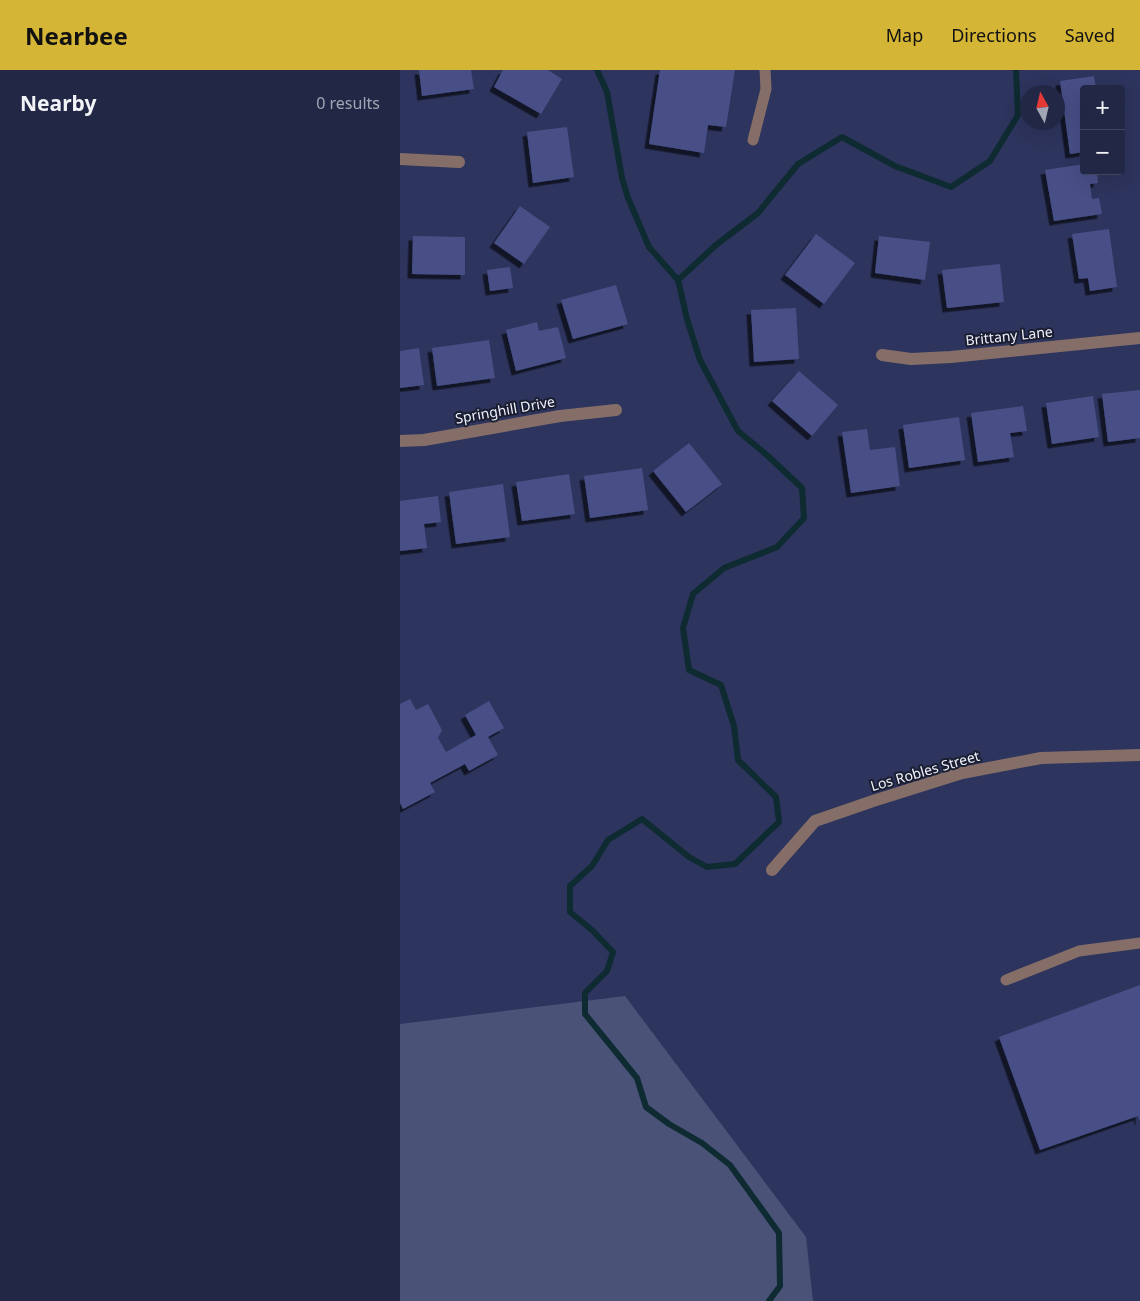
<!DOCTYPE html>
<meta charset="utf-8">
<style>
body{margin:0;font-family:"Noto Sans",sans-serif;background:#2e3351;color:#f1f3f6}
.controls{position:absolute;right:15px;top:15px;display:grid;overflow:hidden;border-radius:5px;box-shadow:0 5px 20px #0002}
.controls button{width:45px;height:45px;display:grid;place-items:center;padding:0;border:0;border-bottom:1px solid #3f445f;background:#222746;color:#f1f3f6;font:25px sans-serif}
.compass{position:absolute;left:620px;top:15px;width:45px;height:45px;border-radius:50%;background:#222746;box-shadow:0 5px 20px #0002;rotate:352deg}
.list{margin:0;padding:0;list-style:none}
h2{display:flex;justify-content:space-between;align-items:center;height:65px;margin:0;padding:0 20px;font-size:21px}
h2 small{font-size:16px;font-weight:400;color:#a2a5b3}
.map{position:relative;flex:none;width:740px;height:1231px;overflow:hidden}
header{display:flex;align-items:center;gap:30px;box-sizing:border-box;height:70px;padding:0 25px;background:#d5b535;color:#111}
header strong{font-size:24px}
nav{display:flex;gap:28px;margin-inline-start:auto;font-size:18px}
main{display:flex}
aside{flex:1;background:#222746}
.map>svg:first-child{display:block}
</style>
<header>
<strong>Nearbee</strong>
<nav><a>Map</a><a>Directions</a><a>Saved</a></nav>
</header>
<main>
<aside>
<h2>Nearby<small>0 results</small></h2>
<ul class="list">
</ul>
</aside>
<div class="map">
<svg width="740" height="1231" viewBox="0 0 740 1231">
<defs>
<filter id="shadow"><feDropShadow dx="-4.5" dy="4.5" stdDeviation="0" flood-color="#0009"/></filter>
</defs>
<rect width="100%" height="100%" fill="#2d345d"/>
<polygon fill="#4a5278" points="225,926 406,1167 413,1231 0,1231 0,954"/>
<g fill="none" stroke-linecap="round" stroke-linejoin="round">
<g stroke="#0e2b31" stroke-width="6">
<polyline points="197,0 207,22 222,108 228,128 249,177 278,210"/>
<polyline points="369,1231 380,1216 379,1163 330,1095 302,1073 269,1054 246,1037 237,1008 185,944 185,923 207,901 213,882 193,861 170,842 170,816 192,796 208,770 242,749 289,787 307,797 335,794 379,752 376,727 338,690 334,656 321,615 289,600 283,558 293,524 324,498 377,477 404,448 402,418 368,386 338,361 300,290 287,249 278,210 316,175 358,143 398,94 442,67 495,96 551,117 590,91 618,45 616,0"/>
</g>
</g>
<g fill="#465086" filter="url(#shadow)">
<polygon points="19,0 71,0 74,19 22,26"/>
<polygon points="103,0 148,0 162,9 141,44 94,17"/>
<polygon points="260,0 335,0 326,57 308,55 304,83 249,74"/>
<polygon points="694,6 696,19 684,19 684,82 670,84 660,11"/>
<polygon points="167,57 174,107 133,113 127,62"/>
<polygon points="684,94 684,101 697,101 698,113 690,114 692,129 699,128 702,144 654,151 645,100"/>
<polygon points="120,136 150,157 124,194 94,173"/>
<polygon points="709,159 717,217 690,221 688,208 679,209 672,164"/>
<polygon points="416,164 455,193 424,234 385,205"/>
<polygon points="13,166 65,167 65,205 12,204"/>
<polygon points="479,166 530,172 525,210 475,203"/>
<polygon points="600,194 604,232 547,238 542,200"/>
<polygon points="110,197 113,218 90,221 87,200"/>
<polygon points="216,215 228,254 173,269 161,230"/>
<polygon points="396,238 399,289 354,292 351,240"/>
<polygon points="137,252 139,261 158,257 166,288 116,301 106,260"/>
<polygon points="89,270 95,308 37,316 32,278"/>
<polygon points="19,278 24,315 0,318 0,281"/>
<polygon points="399,301 438,335 412,366 372,331"/>
<polygon points="740,320 740,368 708,372 702,324"/>
<polygon points="693,326 699,367 652,374 646,333"/>
<polygon points="623,336 627,361 610,363 614,387 578,392 571,343"/>
<polygon points="559,347 565,390 509,398 503,355"/>
<polygon points="467,359 470,380 495,377 500,416 451,423 442,362"/>
<polygon points="289,373 322,414 286,442 253,401"/>
<polygon points="242,398 248,440 190,448 184,406"/>
<polygon points="169,404 175,444 122,451 116,412"/>
<polygon points="103,414 110,467 56,474 49,422"/>
<polygon points="38,426 41,452 24,454 27,478 0,481 0,431"/>
<polygon points="10,629 16,640 28,634 42,660 38,668 46,682 76,665 65,645 89,631 104,658 88,667 98,685 69,701 65,694 30,713 35,722 3,739 0,733 0,634"/>
<polygon points="740,915 740,1052 738,1046 640,1080 599,967"/>
</g>
<g fill="none" stroke-linecap="round" stroke-linejoin="round">
<g stroke="#866e68" stroke-width="11">
<polyline points="353,70 366,19 365,0"/>
<polyline points="606,910 679,881 740,873"/>
</g>
<g stroke="#866e68" stroke-width="12">
<polyline points="0,89 59,92"/>
<polyline points="482,285 511,289 551,287 740,268"/>
<polyline points="0,371 24,370 160,346 216,340"/>
<polyline points="372,800 415,751 473,731 562,703 641,688 740,685"/>
</g>
</g>
<g text-anchor="middle" stroke-width="4" stroke-linejoin="round" paint-order="stroke">
<g font-size="14" fill="#eff2fd" stroke="#1a1e30">
<text transform="translate(609 266) rotate(-6)" y="5">Brittany Lane</text>
<text transform="translate(105 340) rotate(-10)" y="5">Springhill Drive</text>
<text transform="translate(525 701) rotate(-16)" y="5">Los Robles Street</text>
</g>
</g>
</svg>
<div class="controls">
<button>+</button>
<button>−</button>
</div>
<svg class="compass" viewBox="-18 -18 36 36"><path d="M0-13l5 13h-10z" fill="#e53935"/><path d="M0 13l5-13h-10z" fill="#a2a5b3"/></svg>
</div>
</main>
